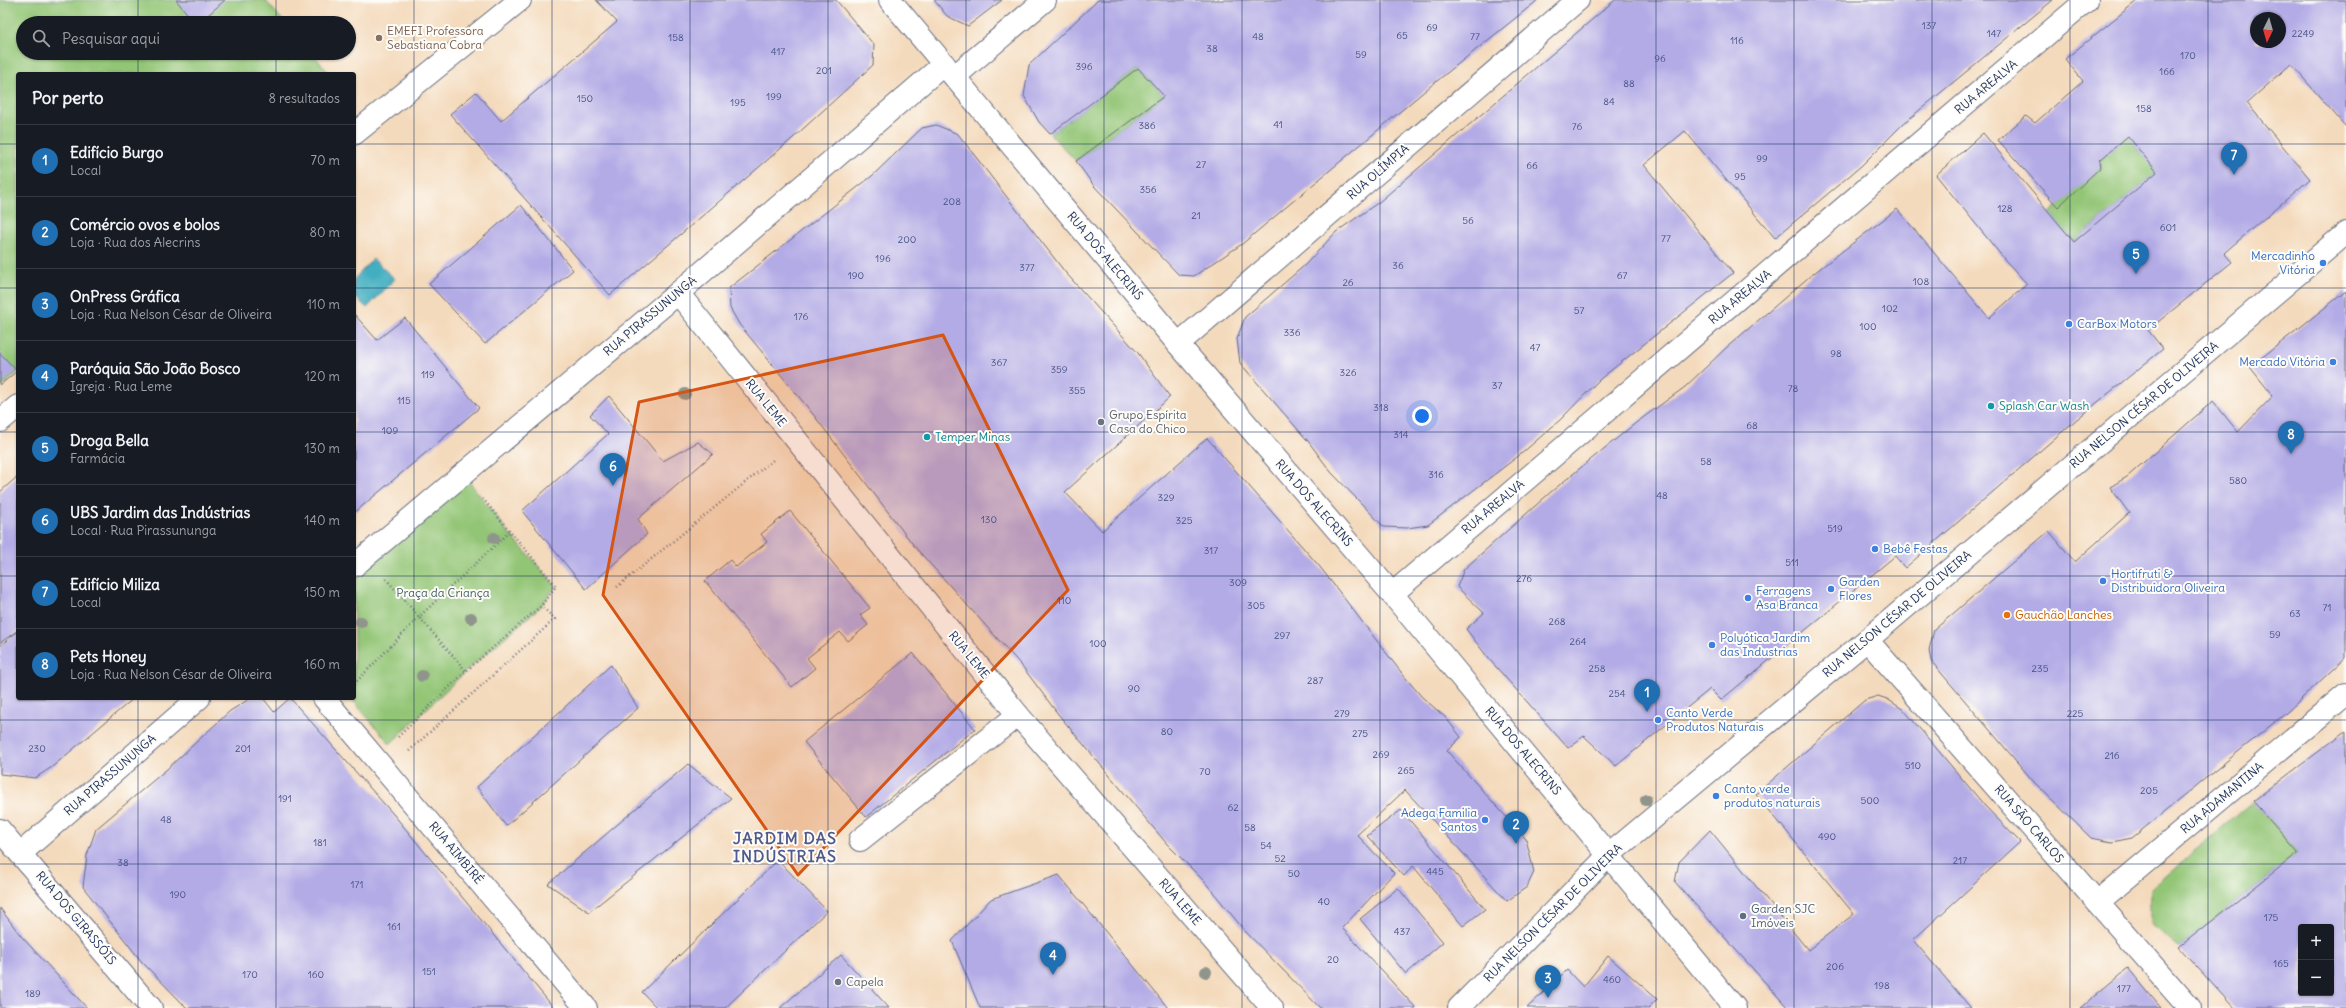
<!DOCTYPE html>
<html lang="pt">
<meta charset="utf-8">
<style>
body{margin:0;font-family:Delius,sans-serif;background:#242831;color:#f1f3f6}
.controls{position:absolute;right:12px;bottom:12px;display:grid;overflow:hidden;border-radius:4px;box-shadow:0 1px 3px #0004}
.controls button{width:36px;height:36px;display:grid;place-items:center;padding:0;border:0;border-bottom:1px solid #363941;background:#171b24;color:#f1f3f6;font:20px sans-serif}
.compass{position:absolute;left:2250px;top:12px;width:36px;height:36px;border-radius:50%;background:#171b24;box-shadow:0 1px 3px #0004;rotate:185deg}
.you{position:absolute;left:1422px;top:416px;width:14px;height:14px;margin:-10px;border:3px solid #fff;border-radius:50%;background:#1a73e8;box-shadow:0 0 0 6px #1a73e833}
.badge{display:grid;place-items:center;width:26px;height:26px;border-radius:50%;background:#1f6fb2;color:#fff;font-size:13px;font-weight:700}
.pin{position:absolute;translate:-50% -33px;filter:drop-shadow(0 1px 2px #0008)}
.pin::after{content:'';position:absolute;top:21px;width:14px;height:12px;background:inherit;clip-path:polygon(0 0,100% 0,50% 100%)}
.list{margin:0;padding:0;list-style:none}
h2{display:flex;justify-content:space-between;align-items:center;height:52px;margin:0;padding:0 16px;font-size:17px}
h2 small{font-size:13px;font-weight:400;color:#9ea1a6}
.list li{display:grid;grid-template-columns:26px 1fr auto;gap:12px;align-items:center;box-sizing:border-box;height:72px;padding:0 16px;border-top:1px solid #363941}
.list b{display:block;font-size:15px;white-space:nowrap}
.list p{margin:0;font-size:13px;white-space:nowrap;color:#9ea1a6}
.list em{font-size:13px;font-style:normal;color:#9ea1a6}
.icon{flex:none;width:22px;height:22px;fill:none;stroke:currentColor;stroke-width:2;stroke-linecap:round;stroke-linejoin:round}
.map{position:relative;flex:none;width:2346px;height:1008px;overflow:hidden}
.search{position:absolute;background:#171b24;box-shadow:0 1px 3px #0004;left:16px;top:16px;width:340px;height:44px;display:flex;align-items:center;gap:10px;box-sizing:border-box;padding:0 14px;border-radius:22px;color:#9ea1a6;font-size:15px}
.panel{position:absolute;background:#171b24;box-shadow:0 1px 3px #0004;left:16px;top:72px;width:340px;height:628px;border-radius:4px}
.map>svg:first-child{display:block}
</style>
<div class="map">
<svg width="2346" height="1008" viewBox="0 0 2346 1008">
<rect width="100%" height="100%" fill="#fdfcf7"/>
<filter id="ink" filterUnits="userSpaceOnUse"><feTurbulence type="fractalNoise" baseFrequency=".025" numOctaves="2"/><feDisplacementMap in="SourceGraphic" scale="8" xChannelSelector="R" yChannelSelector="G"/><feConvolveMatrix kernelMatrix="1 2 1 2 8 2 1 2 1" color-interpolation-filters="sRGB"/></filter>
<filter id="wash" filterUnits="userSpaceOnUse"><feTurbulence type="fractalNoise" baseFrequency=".012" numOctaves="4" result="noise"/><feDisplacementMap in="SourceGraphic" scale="16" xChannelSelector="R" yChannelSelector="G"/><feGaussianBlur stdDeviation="0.9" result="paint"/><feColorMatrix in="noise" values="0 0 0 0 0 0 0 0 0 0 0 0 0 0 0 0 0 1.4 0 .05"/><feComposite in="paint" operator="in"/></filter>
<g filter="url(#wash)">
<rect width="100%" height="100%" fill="#f4dabc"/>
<g fill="#92c575" stroke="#567a6a">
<polygon points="0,0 265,0 285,23 23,23 23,53 312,53 330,74 18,74 18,372 0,388"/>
<polygon points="1138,68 1164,96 1076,161 1050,134"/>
<polygon points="2128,136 2157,172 2074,242 2050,213 2101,167 2100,160"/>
<polygon points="464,475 508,532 556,586 541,606 466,671 390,744 351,698 354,698 354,575"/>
<polygon points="2253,801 2298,853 2179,947 2151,924 2151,888"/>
</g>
<polygon fill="#42aec0" stroke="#2e6e8f" points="373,259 395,279 367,308 354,296 354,279"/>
<g id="blocks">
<g fill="#b3abe6" fill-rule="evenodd">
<polygon points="176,0 225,0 199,23 195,23"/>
<polygon points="596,0 836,0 874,45 873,65 793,138 610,295 450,114 476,92 501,121 617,22"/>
<polygon points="934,0 1002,0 968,26 947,16"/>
<polygon points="1098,0 1538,0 1427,89 1242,244 1194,276 1179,275 1094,186 1076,161 1164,96 1138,68 1050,134 1039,122 1024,96 1029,65"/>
<polygon points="1615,0 2053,0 1904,123 1861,166 1775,238 1685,131 1644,165 1733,273 1599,380 1561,419 1521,454 1428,525 1407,528 1384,527 1331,472 1308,441 1240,363 1237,339 1245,317 1305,265 1336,232 1379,202"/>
<path d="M 2138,0 L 2346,0 L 2346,127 L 2291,64 L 2247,103 L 2310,179 L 2224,253 L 2232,262 L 2148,330 L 2163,349 L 2077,419 L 1905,568 L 1895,556 L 1721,700 L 1710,689 L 1616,766 L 1584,736 L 1568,748 L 1489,659 L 1466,629 L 1484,613 L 1457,587 L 1464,569 L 1552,491 L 1637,422 L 1685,387 L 1726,348 L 1809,277 L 1897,209 L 1989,318 L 2027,284 L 2005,260 L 1936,175 L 1983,133 L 2074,242 L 2157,172 L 2128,136 L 2100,160 L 2101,167 L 2058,207 L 1998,140 L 2026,116 L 2035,123 L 2083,81 L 2065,59 ZM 2256,18 L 2280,18 L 2280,42 L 2256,42 Z"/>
<polygon points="936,125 958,134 1065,272 1138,353 1170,397 1065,492 1102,531 1207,438 1320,567 1404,676 1422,697 1445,717 1461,737 1447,751 1526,839 1534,872 1527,887 1507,901 1405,790 1357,835 1394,873 1342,928 1416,1008 1320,1008 1245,931 1204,881 1167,844 1058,714 1022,666 915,547 809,409 739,324 730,308 729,288 872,176 922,128"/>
<polygon points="521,205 573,270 485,344 429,284"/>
<polygon points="2346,291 2346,657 2286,713 2132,838 2112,842 2091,838 2034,782 1931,661 1929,650 1934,630 2049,531 2075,562 2129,513 2110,487 2127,477 2213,401 2238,432 2273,396 2250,367"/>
<polygon points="354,314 377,340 405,318 479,408 354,513"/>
<polygon points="0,353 17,371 0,385"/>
<polygon points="609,396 663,461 698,442 713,454 638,519 647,534 586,589 522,511 608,434 590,415"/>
<polygon points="18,476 18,630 0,643 0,492"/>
<polygon points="790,511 870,608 860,615 868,625 848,641 840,632 807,658 815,668 792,687 705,581 730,560 736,567 767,542 761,534"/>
<polygon points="18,631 18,698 134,698 52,767 35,778 0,774 0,646"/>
<polygon points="913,653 975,729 866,817 804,742"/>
<polygon points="611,665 638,708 506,826 477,787"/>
<polygon points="1878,696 1887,699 1904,710 1985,806 2020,842 1913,940 1971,1008 1788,1008 1675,882 1679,862 1710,830 1808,950 1854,914 1756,794 1865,700"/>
<polygon points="251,698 263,698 274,712 290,698 394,815 554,1008 187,1008 142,962 83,887 87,855 96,829 167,769 230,711"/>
<path d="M 2346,731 L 2346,1008 L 2234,1008 L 2179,947 L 2298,853 L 2253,801 ZM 2301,927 L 2331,927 L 2331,993 L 2301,993 Z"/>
<polygon points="688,764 731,798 589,912 548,884"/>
<polygon points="1401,810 1485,909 1463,926 1413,866 1404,876 1367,836"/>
<polygon points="778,860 827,911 725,1008 657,1008 642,992"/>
<polygon points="1059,875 1168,1008 980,1008 952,941 991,899"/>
<polygon points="1398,888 1443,942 1406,974 1360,919"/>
<polygon points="0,908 21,936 87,1008 0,1008"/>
<polygon points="841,955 889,1008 780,1008"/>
<polygon points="1608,956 1657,999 1648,1008 1527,1008 1567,970 1583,987"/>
<polygon points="2128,968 2161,1008 2080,1008"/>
</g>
</g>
</g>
<g filter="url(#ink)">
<use href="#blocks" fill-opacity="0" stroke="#676b7f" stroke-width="1"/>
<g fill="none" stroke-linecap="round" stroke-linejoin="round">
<g stroke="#676b7f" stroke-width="24">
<polyline id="lane" points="860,840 1018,715"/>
</g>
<g stroke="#676b7f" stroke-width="24">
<g id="street">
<polyline points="890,0 1178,344 1392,594 1735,1008"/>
<polyline points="955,76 1045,0"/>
<polyline points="354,134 520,0"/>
<polyline points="678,293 1018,715 1272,1008"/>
<polyline points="1178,344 1578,0"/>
<polyline points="0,421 18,406"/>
<polyline points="354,566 678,293 944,64"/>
<polyline points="1392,594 2087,0"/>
<polyline points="1867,640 2190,1008"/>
<polyline points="324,698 586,1008"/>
<polyline points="0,830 151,1008"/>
<polyline points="21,853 199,698"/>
<polyline points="2098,902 2346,694"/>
<polyline points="1459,1008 1610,854 1867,640 2346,233"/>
</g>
</g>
<g stroke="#676b7f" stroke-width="2.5" stroke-dasharray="1 3" stroke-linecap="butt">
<polyline points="386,579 466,671"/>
<polyline points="617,587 773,460"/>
<polyline points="354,684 419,617 509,532"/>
<polyline points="398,737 466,671 541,606 556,586 483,499"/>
<polyline points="409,751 555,619 541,606"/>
</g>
<use href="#lane" stroke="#fff" stroke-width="22"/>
<use href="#street" stroke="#fff" stroke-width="22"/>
</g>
<g fill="#90958c">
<circle cx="685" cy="394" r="6"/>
<circle cx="494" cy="538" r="6"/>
<circle cx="471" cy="618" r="6"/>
<circle cx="361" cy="622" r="6"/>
<circle cx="422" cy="676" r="6"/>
<circle cx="1646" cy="800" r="6"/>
<circle cx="1206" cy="972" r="6"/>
</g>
</g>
<path fill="#d45514" fill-opacity="0.2" stroke="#d45514" stroke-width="3" stroke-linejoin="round" d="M 943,335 L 1068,590 L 798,875 L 603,595 L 639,402 Z"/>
<path fill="none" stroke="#1b2f5e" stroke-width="1" stroke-opacity="0.55" d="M 138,0 L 138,23M 276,0 L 276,23M 414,0 L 414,1008M 552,0 L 552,1008M 690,0 L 690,1008M 828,0 L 828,1008M 966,0 L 966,1008M 1104,0 L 1104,1008M 1242,0 L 1242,1008M 1380,0 L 1380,1008M 1518,0 L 1518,1008M 1656,0 L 1656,1008M 1794,0 L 1794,1008M 1932,0 L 1932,1008M 2070,0 L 2070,1008M 2208,0 L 2208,1008M 138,53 L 138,74M 276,53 L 276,74M 0,144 L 18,144M 354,144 L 2346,144M 0,288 L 18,288M 354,288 L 2346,288M 0,432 L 18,432M 354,432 L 2346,432M 0,576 L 18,576M 354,576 L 2346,576M 138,698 L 138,1008M 276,698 L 276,1008M 0,720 L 2346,720M 0,864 L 2346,864"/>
<circle fill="#8d6e63" stroke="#fdfcf7" stroke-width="1.5" cx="379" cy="38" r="4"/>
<g fill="#3f7fe0" stroke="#fdfcf7" stroke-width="1.5">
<circle cx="2323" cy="263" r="4"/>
<circle cx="2069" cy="324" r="4"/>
<circle cx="2333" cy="362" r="4"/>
<circle cx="1875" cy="549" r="4"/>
<circle cx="2103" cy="581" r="4"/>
<circle cx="1831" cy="589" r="4"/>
<circle cx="1748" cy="598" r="4"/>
<circle cx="1712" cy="645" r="4"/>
<circle cx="1658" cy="720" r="4"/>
<circle cx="1716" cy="796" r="4"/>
<circle cx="1485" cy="820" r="4"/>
</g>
<g fill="#0f9aa8" stroke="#fdfcf7" stroke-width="1.5">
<circle cx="1991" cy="406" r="4"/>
<circle cx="927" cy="437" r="4"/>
</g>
<g fill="#6b7280" stroke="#fdfcf7" stroke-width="1.5">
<circle cx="1101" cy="422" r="4"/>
<circle cx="838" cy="982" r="4"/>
</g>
<circle fill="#e8710a" stroke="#fdfcf7" stroke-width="1.5" cx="2007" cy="615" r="4"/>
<circle fill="#5c6f8a" stroke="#fdfcf7" stroke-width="1.5" cx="1743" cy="916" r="4"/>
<g text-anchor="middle" stroke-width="4" stroke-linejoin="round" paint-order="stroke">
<g font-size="10" fill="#414e80">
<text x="1929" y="29">137</text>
<text x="1432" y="31">69</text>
<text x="1994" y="37">147</text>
<text x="2303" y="37">2249</text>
<text x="1402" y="39">65</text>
<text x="1258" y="40">48</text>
<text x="1475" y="40">77</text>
<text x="676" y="41">158</text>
<text x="1737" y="44">116</text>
<text x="1212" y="52">38</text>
<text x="778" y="55">417</text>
<text x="1361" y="58">59</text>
<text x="2188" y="59">170</text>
<text x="1660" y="62">96</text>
<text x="1084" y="70">396</text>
<text x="824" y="74">201</text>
<text x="2167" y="75">166</text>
<text x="1629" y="87">88</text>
<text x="774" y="100">199</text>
<text x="585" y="102">150</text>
<text x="1609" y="105">84</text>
<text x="738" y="106">195</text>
<text x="2144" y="112">158</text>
<text x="1278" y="128">41</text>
<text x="1147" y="129">386</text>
<text x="1577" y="130">76</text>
<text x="1762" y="162">99</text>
<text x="1201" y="168">27</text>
<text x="1532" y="169">66</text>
<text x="1740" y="180">95</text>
<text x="1148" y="193">356</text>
<text x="952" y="205">208</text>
<text x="2005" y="212">128</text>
<text x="1196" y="219">21</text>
<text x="1468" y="224">56</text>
<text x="2168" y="231">601</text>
<text x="1666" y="242">77</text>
<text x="907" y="243">200</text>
<text x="883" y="262">196</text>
<text x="1398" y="269">36</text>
<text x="1027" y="271">377</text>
<text x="856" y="279">190</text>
<text x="1622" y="279">67</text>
<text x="1921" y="285">108</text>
<text x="1348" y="286">26</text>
<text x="1890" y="312">102</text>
<text x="1579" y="314">57</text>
<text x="801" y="320">176</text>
<text x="1868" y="330">100</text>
<text x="1292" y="336">336</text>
<text x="1535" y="351">47</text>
<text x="1836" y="357">98</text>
<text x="999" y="366">367</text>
<text x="1059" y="373">359</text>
<text x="1348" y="376">326</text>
<text x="428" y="378">119</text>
<text x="1497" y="389">37</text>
<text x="1793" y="392">78</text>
<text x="1077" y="394">355</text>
<text x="404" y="404">115</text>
<text x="1381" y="411">318</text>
<text x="1752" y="429">68</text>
<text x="390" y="434">109</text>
<text x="1401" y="438">314</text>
<text x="1706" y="465">58</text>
<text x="1436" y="478">316</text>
<text x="2238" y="484">580</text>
<text x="1662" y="499">48</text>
<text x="1166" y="501">329</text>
<text x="989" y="523">130</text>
<text x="1184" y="524">325</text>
<text x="1835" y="532">519</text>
<text x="1211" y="554">317</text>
<text x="1792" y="566">511</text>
<text x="1524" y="582">276</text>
<text x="1238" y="586">309</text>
<text x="1064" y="604">110</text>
<text x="1256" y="609">305</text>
<text x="2327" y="611">71</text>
<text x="2295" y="617">63</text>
<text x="1557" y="625">268</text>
<text x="2275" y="638">59</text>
<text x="1282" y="639">297</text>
<text x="1578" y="645">264</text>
<text x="1098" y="647">100</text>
<text x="1597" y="672">258</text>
<text x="2040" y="672">235</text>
<text x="1315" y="684">287</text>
<text x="1134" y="692">90</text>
<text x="1617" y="697">254</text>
<text x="1342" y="717">279</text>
<text x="2075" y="717">225</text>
<text x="1167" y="735">80</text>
<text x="1360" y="737">275</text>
<text x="37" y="752">230</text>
<text x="243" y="752">201</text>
<text x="1381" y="758">269</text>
<text x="2112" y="759">216</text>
<text x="1913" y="769">510</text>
<text x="1406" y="774">265</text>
<text x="1205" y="775">70</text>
<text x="2149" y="794">205</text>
<text x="285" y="802">191</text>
<text x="1870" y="804">500</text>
<text x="1233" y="811">62</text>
<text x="166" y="823">48</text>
<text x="1250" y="831">58</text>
<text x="1827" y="840">490</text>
<text x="320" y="846">181</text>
<text x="1266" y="849">54</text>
<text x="1280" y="862">52</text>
<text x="1960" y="864">217</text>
<text x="123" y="866">38</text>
<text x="1435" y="875">445</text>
<text x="1294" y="877">50</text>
<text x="357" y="888">171</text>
<text x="178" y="898">190</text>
<text x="1324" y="905">40</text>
<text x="2271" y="921">175</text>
<text x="394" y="930">161</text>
<text x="1402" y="935">437</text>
<text x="1333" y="963">20</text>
<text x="2281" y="967">165</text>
<text x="1835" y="970">206</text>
<text x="429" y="975">151</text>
<text x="250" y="978">170</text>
<text x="316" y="978">160</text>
<text x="1612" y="983">460</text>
<text x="1882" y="989">198</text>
<text x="2124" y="992">177</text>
<text x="33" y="997">189</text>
</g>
<g font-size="12" fill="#785e54" stroke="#fdfcf7" text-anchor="start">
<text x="387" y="35">EMEFI Professora<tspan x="387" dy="14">Sebastiana Cobra</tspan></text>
</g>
<g font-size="12" fill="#1b2f5e" stroke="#fdfcf7">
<text transform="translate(1986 87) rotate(-40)" y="4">RUA AREALVA</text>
<text transform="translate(1378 172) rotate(-41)" y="4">RUA OLÍMPIA</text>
<text transform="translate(1105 256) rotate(50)" y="4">RUA DOS ALECRINS</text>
<text transform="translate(1740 297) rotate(-40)" y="4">RUA AREALVA</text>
<text transform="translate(650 316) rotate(-40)" y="4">RUA PIRASSUNUNGA</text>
<text transform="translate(766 403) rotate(51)" y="4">RUA LEME</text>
<text transform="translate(2144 405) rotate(-40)" y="4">RUA NELSON CÉSAR DE OLIVEIRA</text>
<text transform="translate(1314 503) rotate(49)" y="4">RUA DOS ALECRINS</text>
<text transform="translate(1493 507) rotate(-40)" y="4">RUA AREALVA</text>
<text transform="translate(1897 614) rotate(-40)" y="4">RUA NELSON CÉSAR DE OLIVEIRA</text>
<text transform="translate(969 655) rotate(51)" y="4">RUA LEME</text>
<text transform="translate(1523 751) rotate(50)" y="4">RUA DOS ALECRINS</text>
<text transform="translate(110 775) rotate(-41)" y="4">RUA PIRASSUNUNGA</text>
<text transform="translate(2222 798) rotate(-40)" y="4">RUA ADAMANTINA</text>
<text transform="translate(2029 824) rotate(49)" y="4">RUA SÃO CARLOS</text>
<text transform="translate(456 853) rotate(50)" y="4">RUA AIMBIRÉ</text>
<text transform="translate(1180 902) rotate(49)" y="4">RUA LEME</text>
<text transform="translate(1553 913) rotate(-45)" y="4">RUA NELSON CÉSAR DE OLIVEIRA</text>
<text transform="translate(76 918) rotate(50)" y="4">RUA DOS GIRASSÓIS</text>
</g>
<g font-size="12" fill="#366cbe" stroke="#fdfcf7" text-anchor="start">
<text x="2315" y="260" text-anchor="end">Mercadinho<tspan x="2315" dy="14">Vitória</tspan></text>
<text x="2077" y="328">CarBox Motors</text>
<text x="2325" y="366" text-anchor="end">Mercado Vitória</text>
<text x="1883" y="553">Bebê Festas</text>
<text x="2111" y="578">Hortifruti &amp;<tspan x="2111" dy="14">Distribuidora Oliveira</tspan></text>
<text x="1839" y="586">Garden<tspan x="1839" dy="14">Flores</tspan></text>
<text x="1756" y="595">Ferragens<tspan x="1756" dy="14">Asa Branca</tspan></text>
<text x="1720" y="642">Polyótica Jardim<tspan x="1720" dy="14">das Industrias</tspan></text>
<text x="1666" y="717">Canto Verde<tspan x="1666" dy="14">Produtos Naturais</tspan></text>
<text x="1724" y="793">Canto verde<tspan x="1724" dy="14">produtos naturais</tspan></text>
<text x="1477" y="817" text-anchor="end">Adega Familia<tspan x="1477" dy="14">Santos</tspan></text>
</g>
<g font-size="12" fill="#0d838f" stroke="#fdfcf7" text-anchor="start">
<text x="1999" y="410">Splash Car Wash</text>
<text x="935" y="441">Temper Minas</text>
</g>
<g font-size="12" fill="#5b616d" stroke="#fdfcf7" text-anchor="start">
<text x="1109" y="419">Grupo Espírita<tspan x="1109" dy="14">Casa do Chico</tspan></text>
<text x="846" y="986">Capela</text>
</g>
<g font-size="12" fill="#3f5c65" stroke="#fdfcf7">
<text x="443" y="597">Praça da Criança</text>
</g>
<g font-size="12" fill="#c56008" stroke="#fdfcf7" text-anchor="start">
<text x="2015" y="619">Gauchão Lanches</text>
</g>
<g font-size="12" fill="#4e5e75" stroke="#fdfcf7" text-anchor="start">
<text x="1751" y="913">Garden SJC<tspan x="1751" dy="14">Imóveis</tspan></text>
</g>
<g font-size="16" font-weight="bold" letter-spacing="1" fill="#505a8e" stroke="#fdfcf7">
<text x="785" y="844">JARDIM DAS<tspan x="785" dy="18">INDÚSTRIAS</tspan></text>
</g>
</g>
</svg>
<div class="controls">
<button>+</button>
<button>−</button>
</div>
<svg class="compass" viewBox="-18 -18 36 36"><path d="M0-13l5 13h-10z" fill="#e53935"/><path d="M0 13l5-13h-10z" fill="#9ea1a6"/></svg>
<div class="you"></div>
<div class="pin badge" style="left:1647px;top:712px">1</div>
<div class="pin badge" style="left:1516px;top:844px">2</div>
<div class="pin badge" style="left:1548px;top:998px">3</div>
<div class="pin badge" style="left:1053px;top:975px">4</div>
<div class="pin badge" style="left:2136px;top:274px">5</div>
<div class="pin badge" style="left:613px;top:486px">6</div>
<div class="pin badge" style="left:2234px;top:175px">7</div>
<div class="pin badge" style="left:2291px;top:454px">8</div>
<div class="search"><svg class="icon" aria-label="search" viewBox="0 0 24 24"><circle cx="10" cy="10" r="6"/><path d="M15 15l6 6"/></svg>Pesquisar aqui</div>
<section class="panel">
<h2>Por perto<small>8 resultados</small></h2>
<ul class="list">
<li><span class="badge">1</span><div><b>Edifício Burgo</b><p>Local</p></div><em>70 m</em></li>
<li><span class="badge">2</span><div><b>Comércio ovos e bolos</b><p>Loja · Rua dos Alecrins</p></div><em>80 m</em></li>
<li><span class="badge">3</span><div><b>OnPress Gráfica</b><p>Loja · Rua Nelson César de Oliveira</p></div><em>110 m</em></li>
<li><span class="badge">4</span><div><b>Paróquia São João Bosco</b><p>Igreja · Rua Leme</p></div><em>120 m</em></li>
<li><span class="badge">5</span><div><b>Droga Bella</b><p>Farmácia</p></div><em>130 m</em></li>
<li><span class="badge">6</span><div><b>UBS Jardim das Indústrias</b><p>Local · Rua Pirassununga</p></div><em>140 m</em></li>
<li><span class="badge">7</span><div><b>Edifício Miliza</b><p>Local</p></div><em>150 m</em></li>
<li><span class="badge">8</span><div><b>Pets Honey</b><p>Loja · Rua Nelson César de Oliveira</p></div><em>160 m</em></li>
</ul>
</section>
</div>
